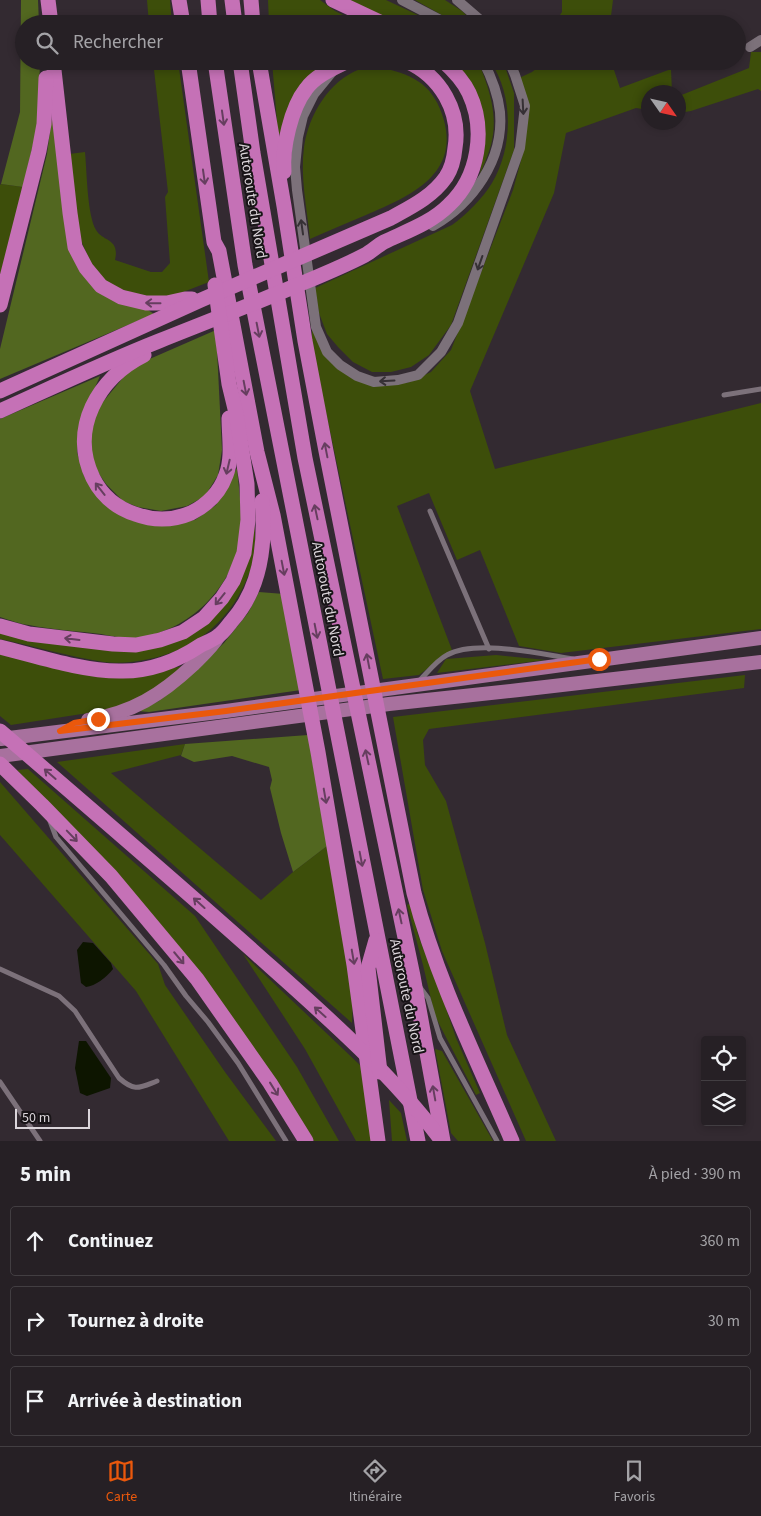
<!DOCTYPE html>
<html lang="fr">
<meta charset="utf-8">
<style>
body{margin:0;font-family:"Source Sans 3",sans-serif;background:#2e282d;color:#f1f3f6}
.controls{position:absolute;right:15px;bottom:15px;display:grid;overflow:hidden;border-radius:5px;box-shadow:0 2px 8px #0003}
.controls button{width:45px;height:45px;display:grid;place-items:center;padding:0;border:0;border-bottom:1px solid #423e42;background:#262025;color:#f1f3f6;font:25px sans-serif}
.compass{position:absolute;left:641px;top:85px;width:45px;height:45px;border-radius:50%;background:#262025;box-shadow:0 2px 8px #0003;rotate:124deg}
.scale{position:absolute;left:15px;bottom:12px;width:75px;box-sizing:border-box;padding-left:5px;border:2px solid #dbd5da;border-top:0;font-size:14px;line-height:18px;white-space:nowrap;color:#dbd5da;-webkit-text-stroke:4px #181417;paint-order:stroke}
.stop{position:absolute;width:15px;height:15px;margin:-11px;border:4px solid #ea580c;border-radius:50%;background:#fff}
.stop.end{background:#ea580c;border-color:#fff;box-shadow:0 1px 5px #0008}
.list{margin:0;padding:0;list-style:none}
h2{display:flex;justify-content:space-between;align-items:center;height:65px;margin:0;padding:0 20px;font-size:21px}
h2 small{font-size:16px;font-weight:400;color:#a4a3a7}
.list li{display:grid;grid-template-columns:32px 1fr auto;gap:15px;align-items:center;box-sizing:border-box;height:70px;margin:0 10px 10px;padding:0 10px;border:1px solid #423e42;border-radius:5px}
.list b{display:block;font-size:19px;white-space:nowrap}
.list em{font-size:16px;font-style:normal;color:#a4a3a7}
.icon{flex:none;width:28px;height:28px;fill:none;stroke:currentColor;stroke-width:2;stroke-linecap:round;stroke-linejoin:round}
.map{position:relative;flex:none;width:761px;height:1141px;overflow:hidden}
.search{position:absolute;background:#262025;box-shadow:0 2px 8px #0003;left:15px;right:15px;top:15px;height:55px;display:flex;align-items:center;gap:12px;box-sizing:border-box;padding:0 18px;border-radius:28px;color:#a4a3a7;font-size:19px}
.sheet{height:305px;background:#262025}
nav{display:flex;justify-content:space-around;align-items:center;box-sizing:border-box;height:70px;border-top:1px solid #423e42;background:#262025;font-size:14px;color:#a4a3a7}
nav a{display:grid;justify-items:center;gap:2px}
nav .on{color:#ea580c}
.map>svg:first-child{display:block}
</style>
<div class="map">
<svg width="761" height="1141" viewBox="0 0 761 1141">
<rect width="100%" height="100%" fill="#332a31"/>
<g fill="#3d4e0a">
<polygon points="147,0 170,0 172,24 149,24"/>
<polygon points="268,0 320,0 335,11 361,24 269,24"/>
<polygon points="349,0 386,0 437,24 399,24"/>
<polygon points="415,0 445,0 462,11 475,24 458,24"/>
<polygon points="562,0 613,0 610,24 554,24 562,12"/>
<polygon points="751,52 761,52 761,91 758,89 691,111 679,113 679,96 749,68"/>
<path d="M 153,61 L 178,61 L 209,282 L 178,294 L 154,300 L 111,286 L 95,272 L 75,227 L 69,154 L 85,152 C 87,172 87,214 96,230 C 103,242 120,238 115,260 L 151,272 L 162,272 L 170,263 L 165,197 L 168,192 Z"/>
<polygon points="272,61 329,61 311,75 282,134 278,134"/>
<path d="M 453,61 L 478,61 C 489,88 499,116 491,145 C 488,155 484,165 480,174 L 485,135 Z"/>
<path d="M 490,61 L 503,61 L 514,93 L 514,150 L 451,325 L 429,355 L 411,367 L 391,372 L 372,372 L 353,362 L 338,347 L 327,334 L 319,313 L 315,288 L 452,225 C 465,216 483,198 492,183 C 513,148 514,95 490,61 Z"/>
<polygon points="546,61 611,61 620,88 671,69 672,92 648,92 648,110 636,108 566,133 554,193 470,391 495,469 761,403 761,629 561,653 519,646 480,550 457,560 429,493 397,506 452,650 419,675 383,679 312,347 312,328 352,376 407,383 431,372 451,350 513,190 523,153 524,113 517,79 532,72"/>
<path d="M 379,67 C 410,74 431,82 442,114 C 463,174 410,196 366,215 C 347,223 328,231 310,239 C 307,209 300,176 304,147 C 309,114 329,81 360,69 C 366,67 373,68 379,67 Z"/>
<polygon points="1,184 23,187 0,276 0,185"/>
<path d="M 254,511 C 255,531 257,552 250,571 C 233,618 198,649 149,659 C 135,662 118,664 104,662 C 70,657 34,646 0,639 L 0,631 L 124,651 L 213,613 Z"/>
<polygon points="0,651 124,676 184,666 163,686 114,709 11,725 0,716"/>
<polygon points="496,655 546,660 437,673 446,659"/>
<polygon points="745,675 744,688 429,729 423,740 425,765 446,801 485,943 507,1035 556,1141 526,1141 442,951 423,890 393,717"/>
<polygon points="185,744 181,755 111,773 261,900 293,872 327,846 353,999 352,1023 57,762"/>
<polygon points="28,769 195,916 297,1067 339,1141 314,1141 247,1039 126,884 17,770"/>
<polygon points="0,782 158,964 165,985 225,1072 276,1141 229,1141 136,991 0,835"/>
<polygon points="411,903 418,935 438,985 456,1038 480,1093 476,1095 435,1016 423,965 407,905"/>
<polygon points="243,954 361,1066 373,1141 356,1141 305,1049"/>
<polygon points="435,1049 442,1051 493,1141 458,1141 451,1133"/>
<polygon points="389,1100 401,1113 407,1141 392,1141"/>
</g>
<g fill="#526720">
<polygon points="21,0 38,0 39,24 24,24 24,61 40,61 38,124 23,187 1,184 20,112"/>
<polygon points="52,117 54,119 80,264 154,314 0,379 0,349 47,154"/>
<polygon points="216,330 222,450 218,475 205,496 187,506 161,511 138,507 123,501 106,484 93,465 90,430 98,408 126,374 145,361"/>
<path d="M 100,376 L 81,419 L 77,452 L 84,476 L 96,495 L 167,524 L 195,520 L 216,505 L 237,468 C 239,492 244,520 239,544 C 229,592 185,633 135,638 C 125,639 112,636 101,634 C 78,631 53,630 29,625 C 19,624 10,620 0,617 L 0,419 Z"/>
<polygon points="259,592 284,594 301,690 149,712 138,711 159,701 193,673 224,643 248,613"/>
<polygon points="308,735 327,846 293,872 281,833 270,788 272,780 269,767 232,756 194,762 181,756 185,744"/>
</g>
<g fill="#0d1500">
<path d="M 83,942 L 93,943 L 111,963 L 113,969 C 107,977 95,986 86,987 L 81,983 L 77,950 Z"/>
<polygon points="79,1041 86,1041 111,1078 110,1088 87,1096 80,1093 75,1068"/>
</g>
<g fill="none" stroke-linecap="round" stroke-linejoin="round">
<g stroke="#7c717a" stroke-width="5">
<polyline points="724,395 761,389"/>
<polyline points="430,511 489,649"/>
<path d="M 419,681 C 427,673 437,660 447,655 C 476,639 541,654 573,659"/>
<polyline points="50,821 56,837 164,965 186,996 208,1022 238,1063 286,1141"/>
<path d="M 0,969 L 59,996 L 75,1011 L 119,1078 C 135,1092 139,1088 157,1081"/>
<polyline points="419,986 428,998 440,1038 497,1141"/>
<polyline points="0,1082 40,1141"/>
</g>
<g stroke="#7c717a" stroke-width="10">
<polyline points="402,0 448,24"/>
<polyline points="457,0 485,24"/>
<polyline points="750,47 761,40"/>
<polyline points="332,72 314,94 303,116 298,137 295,167 297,190 316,327 327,352 340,365 357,376 374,382 398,380 418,375 441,352 458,323 520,148 525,106 515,75 509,61"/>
<path d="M 433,226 C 473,203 504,160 500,112 C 498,95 491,76 483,61"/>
</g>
<g stroke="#a8719e" stroke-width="14">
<path d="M 88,720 C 132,713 161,695 193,665 C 202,656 212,647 219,636"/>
<polyline points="1,739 226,711 761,638"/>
<polyline points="0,756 389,704 519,690 761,662"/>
</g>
<g stroke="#c571b6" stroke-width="15">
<polyline points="48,0 51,24"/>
<polyline points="179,0 183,24"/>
<polyline points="208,0 210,24"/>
<polyline points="232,0 235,24"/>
<polyline points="251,0 253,24"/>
<polyline points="333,0 384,24"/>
<polyline points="53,61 70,213 75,247 86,268 101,286 121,297 146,303 167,303 185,299 192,299"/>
<polyline points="188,61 214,242 219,251 257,452 273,515 318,752 354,965 378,1141"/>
<polyline points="215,61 245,265 418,1141"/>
<polyline points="240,61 253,153 305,458 413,976 443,1141"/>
<path d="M 259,61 L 284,206 L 305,341 L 326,451 L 414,893 C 437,980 477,1060 512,1141"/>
<path d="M 284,172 C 282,148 291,108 306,89 C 316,75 334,68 348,61"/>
<polyline points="0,305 39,151 44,124 46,78"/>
<path d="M 144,355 C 98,378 69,429 93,478 C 102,496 117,508 135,514 C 154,521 172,521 191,513 C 207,505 220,492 226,475 C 233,457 229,437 229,418"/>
<path d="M 0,391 L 201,300 L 391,218 C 411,207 432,197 446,177 C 452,168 454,159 455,148 C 461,112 441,76 406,61"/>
<path d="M 0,411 C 53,387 106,362 159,341 C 204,323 248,306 293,287 C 317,277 342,267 365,255 C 372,251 377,246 384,242 C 407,231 431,223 449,205 C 479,177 486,129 469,93 C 463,80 453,70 443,61"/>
<polyline points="0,626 29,634 113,644 136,645 160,640 183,632 204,618 222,598 233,581 244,553 248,520 247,484 236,413 229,384 215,285"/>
<path d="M 0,647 C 37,656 82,671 119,671 C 149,672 177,661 201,645 C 207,642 213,640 218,636 C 223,633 227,627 231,622 C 261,589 266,544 262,501"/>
<path d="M 0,731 C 85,804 169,876 252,950 C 319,1010 388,1069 442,1141"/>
<polyline points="0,764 42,805 111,876 197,979 270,1083 306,1141"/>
<polyline points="376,940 368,968 380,1072"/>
</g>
</g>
<defs><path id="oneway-shaft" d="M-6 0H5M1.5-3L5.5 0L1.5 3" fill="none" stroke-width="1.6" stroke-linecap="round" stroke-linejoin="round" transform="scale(1.25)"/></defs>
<g stroke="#363035">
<use href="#oneway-shaft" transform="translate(523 107) rotate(87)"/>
<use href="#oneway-shaft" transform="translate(302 227) rotate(-98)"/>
<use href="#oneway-shaft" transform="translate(480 263) rotate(109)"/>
<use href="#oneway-shaft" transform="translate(387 381) rotate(177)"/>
</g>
<g stroke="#663e5f">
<use href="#oneway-shaft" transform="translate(223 118) rotate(82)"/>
<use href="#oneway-shaft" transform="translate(204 177) rotate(82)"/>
<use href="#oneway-shaft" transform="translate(153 303) rotate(-179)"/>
<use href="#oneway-shaft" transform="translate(258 330) rotate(79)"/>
<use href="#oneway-shaft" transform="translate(245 388) rotate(79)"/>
<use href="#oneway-shaft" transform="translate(326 450) rotate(-101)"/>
<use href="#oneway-shaft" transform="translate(228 467) rotate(103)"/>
<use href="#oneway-shaft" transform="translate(100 489) rotate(-128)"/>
<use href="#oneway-shaft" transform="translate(316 512) rotate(-102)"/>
<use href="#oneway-shaft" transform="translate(283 568) rotate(79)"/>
<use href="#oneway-shaft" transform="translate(220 599) rotate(129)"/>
<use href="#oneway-shaft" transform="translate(316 631) rotate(79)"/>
<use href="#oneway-shaft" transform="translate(72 639) rotate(-173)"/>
<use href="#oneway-shaft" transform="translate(368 661) rotate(-101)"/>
<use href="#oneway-shaft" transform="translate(367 757) rotate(-102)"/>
<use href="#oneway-shaft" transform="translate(50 774) rotate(-139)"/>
<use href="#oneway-shaft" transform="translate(325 796) rotate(80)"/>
<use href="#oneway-shaft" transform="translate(72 836) rotate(46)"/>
<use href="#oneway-shaft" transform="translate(361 859) rotate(79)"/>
<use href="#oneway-shaft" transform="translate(199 903) rotate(-138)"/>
<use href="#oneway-shaft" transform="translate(400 916) rotate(-102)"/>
<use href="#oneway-shaft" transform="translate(353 957) rotate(80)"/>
<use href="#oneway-shaft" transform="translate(179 958) rotate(50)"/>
<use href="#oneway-shaft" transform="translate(320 1012) rotate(-138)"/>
<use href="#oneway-shaft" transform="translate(274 1089) rotate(58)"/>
<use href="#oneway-shaft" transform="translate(434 1093) rotate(-100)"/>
</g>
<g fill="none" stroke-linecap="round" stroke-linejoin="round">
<polyline stroke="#ea580c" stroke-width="6" points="98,719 74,723 60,731 226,711 599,659"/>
</g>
<g text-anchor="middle" stroke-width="4" stroke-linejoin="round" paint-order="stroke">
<g font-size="15" fill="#dbd5da" stroke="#181417">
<text transform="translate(253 201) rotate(81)" y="5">Autoroute du Nord</text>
<text transform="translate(328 599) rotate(79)" y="5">Autoroute du Nord</text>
<text transform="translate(407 996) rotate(78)" y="5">Autoroute du Nord</text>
</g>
</g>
</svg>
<div class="controls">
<button><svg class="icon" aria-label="locate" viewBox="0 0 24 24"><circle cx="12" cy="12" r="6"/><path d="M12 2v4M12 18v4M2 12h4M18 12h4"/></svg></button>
<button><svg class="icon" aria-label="layers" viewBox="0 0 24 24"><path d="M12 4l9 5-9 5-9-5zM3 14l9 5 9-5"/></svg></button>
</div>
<svg class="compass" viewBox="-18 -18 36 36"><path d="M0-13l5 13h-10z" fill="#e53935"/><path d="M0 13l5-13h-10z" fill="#a4a3a7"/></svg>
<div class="scale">50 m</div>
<div class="stop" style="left:599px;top:659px"></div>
<div class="stop end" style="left:98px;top:719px"></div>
<div class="search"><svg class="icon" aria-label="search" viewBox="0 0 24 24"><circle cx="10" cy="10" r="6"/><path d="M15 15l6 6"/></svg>Rechercher</div>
</div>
<section class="sheet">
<h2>5 min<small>À pied · 390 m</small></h2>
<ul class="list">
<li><svg class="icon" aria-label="ahead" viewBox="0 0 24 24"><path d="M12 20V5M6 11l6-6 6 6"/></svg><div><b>Continuez</b></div><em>360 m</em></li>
<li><svg class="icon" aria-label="right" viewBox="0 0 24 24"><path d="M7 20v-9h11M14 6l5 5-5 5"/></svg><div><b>Tournez à droite</b></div><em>30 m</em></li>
<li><svg class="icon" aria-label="arrive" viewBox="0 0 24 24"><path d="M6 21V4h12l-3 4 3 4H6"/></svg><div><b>Arrivée à destination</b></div></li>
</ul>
</section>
<nav>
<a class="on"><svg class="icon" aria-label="map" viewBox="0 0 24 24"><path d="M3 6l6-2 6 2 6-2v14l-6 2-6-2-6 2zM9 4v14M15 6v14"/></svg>Carte</a>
<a><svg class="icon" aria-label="directions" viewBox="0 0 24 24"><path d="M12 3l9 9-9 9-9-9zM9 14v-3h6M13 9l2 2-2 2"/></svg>Itinéraire</a>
<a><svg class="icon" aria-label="saved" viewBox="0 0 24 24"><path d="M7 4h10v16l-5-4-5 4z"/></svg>Favoris</a>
</nav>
